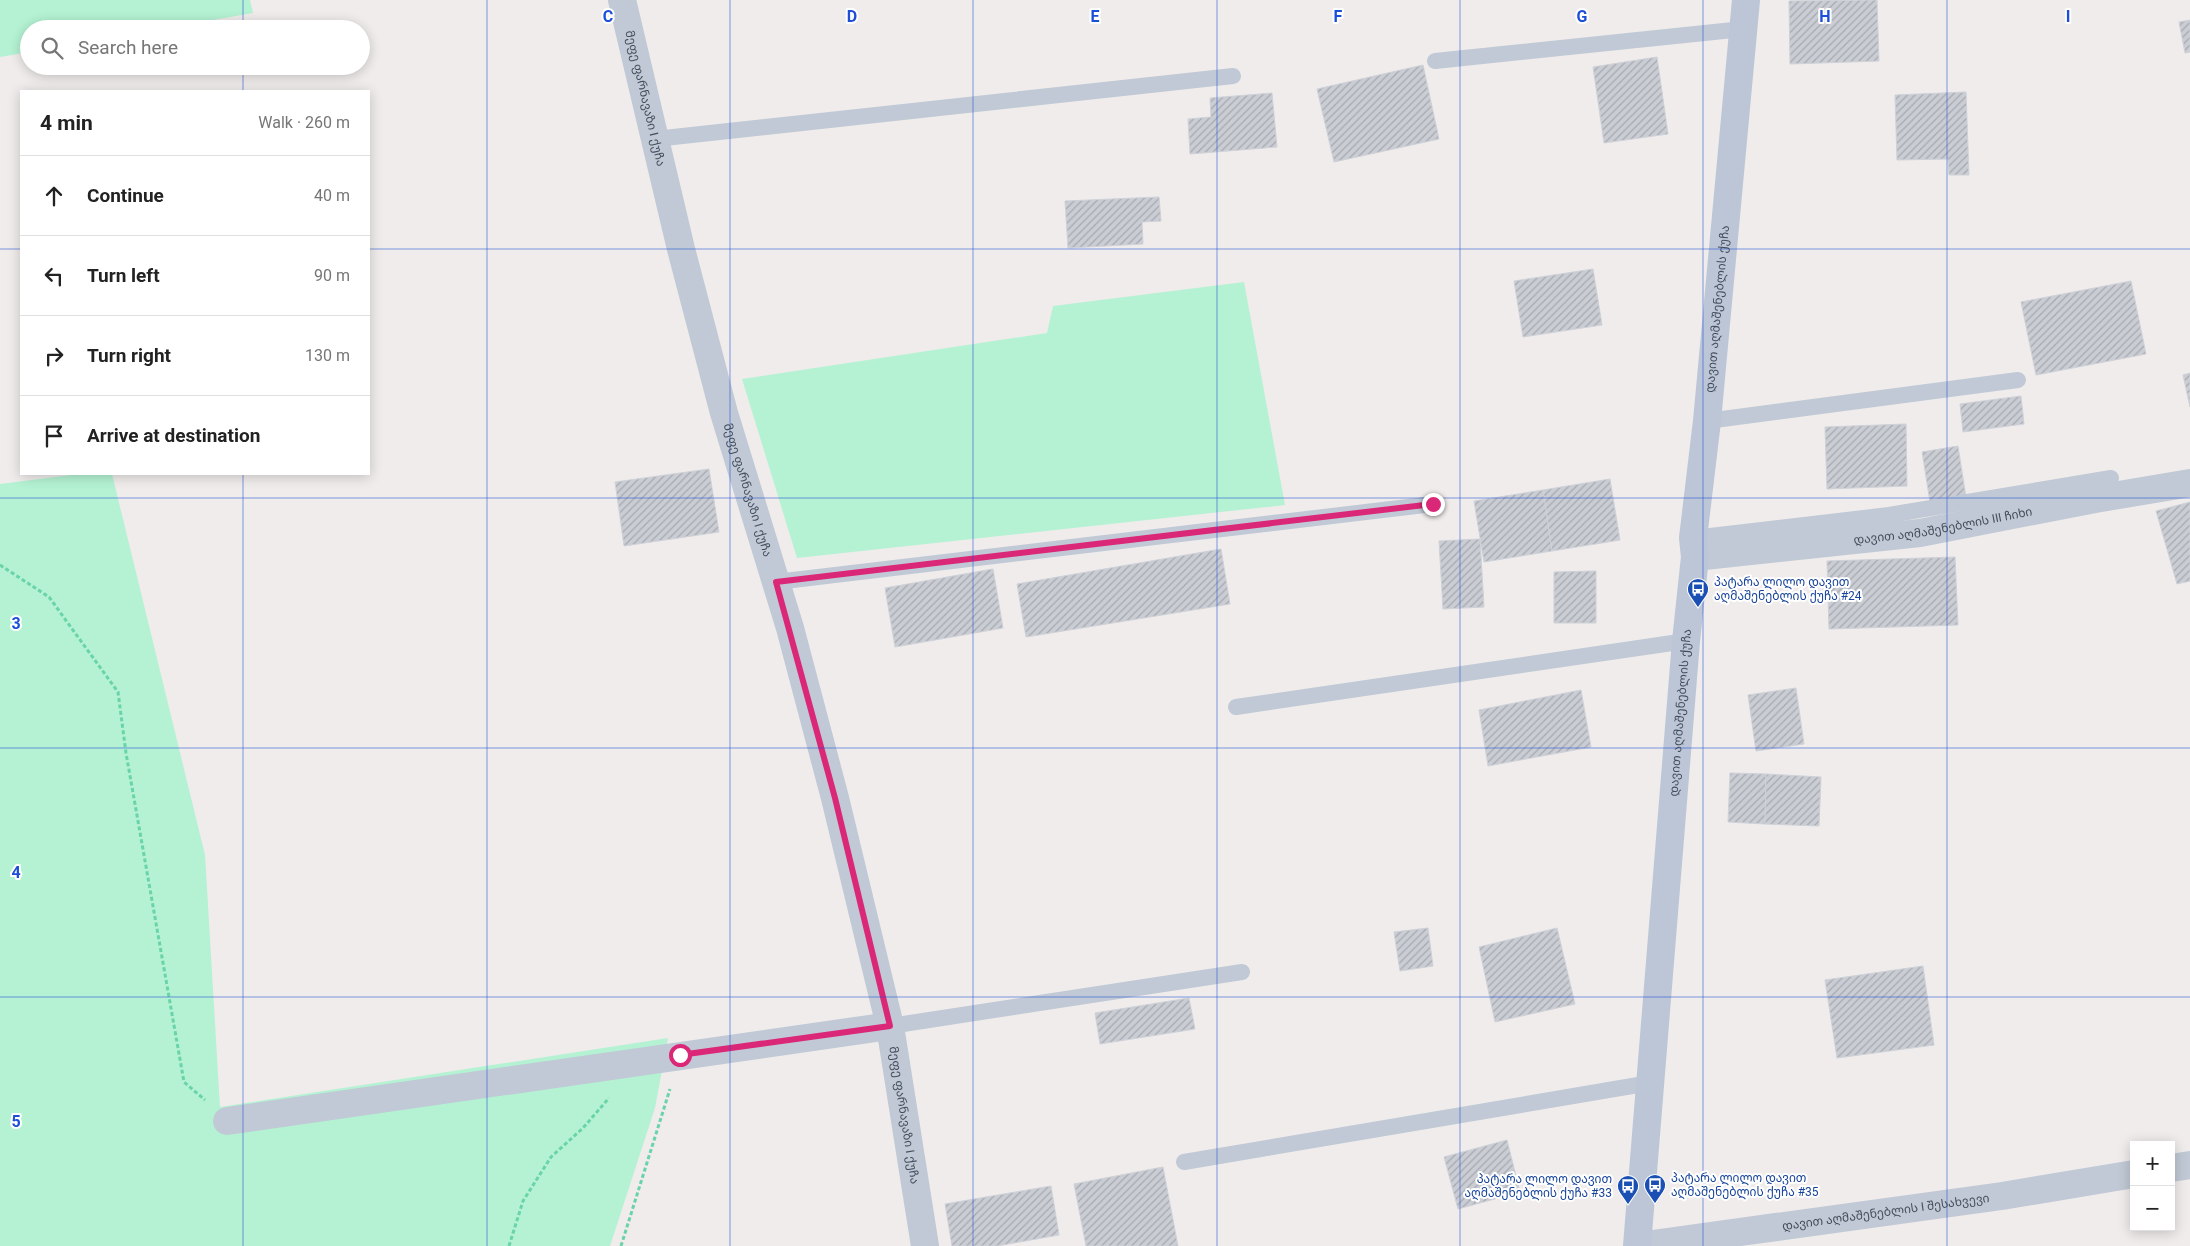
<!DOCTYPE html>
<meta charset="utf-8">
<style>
body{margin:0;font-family:Roboto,"Noto Sans Georgian",sans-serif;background:#f2f2f2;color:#222}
.controls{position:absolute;right:15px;bottom:15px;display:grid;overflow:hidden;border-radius:0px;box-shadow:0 2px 12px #0003}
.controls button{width:45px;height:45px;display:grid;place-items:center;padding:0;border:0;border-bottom:1px solid #e0e0e0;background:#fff;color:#222;font:25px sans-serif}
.stop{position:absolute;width:15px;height:15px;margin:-11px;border:4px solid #db2777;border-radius:50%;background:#fff}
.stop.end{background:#db2777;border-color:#fff;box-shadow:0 1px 5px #0008}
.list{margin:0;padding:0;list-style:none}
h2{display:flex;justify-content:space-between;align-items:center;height:65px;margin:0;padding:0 20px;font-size:21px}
h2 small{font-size:16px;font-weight:400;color:#767676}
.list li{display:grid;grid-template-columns:32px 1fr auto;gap:15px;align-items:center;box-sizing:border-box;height:80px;padding:0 20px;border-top:1px solid #e0e0e0}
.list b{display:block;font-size:19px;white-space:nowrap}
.list em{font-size:16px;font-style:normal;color:#767676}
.icon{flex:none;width:28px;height:28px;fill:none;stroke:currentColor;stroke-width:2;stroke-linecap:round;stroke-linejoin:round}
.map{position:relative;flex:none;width:2190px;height:1246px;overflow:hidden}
.search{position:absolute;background:#fff;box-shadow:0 2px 12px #0003;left:20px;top:20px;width:350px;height:55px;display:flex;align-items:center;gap:12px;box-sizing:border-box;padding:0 18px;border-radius:28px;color:#767676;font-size:19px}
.panel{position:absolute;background:#fff;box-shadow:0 2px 12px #0003;left:20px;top:90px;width:350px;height:385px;border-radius:0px}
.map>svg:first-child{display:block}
</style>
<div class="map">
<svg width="2190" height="1246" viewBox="0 0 2190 1246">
<defs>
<pattern id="building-hatch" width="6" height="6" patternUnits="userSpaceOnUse" patternTransform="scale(1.25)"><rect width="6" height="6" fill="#cacdd4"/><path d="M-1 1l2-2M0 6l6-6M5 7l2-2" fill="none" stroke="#a6a9af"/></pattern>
</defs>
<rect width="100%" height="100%" fill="#efeceb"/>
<g fill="#b4f2d3">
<polygon points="0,0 250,0 253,13 162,29 29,29 29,52 0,57"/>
<polygon points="1244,282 1285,505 797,558 742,379 1047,333 1053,306"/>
<polygon points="79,474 112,474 205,855 220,1107 668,1038 655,1108 610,1246 0,1246 0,484"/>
</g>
<g fill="url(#building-hatch)" stroke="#cfd1d8">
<polygon points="1877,0 1879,61 1790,64 1789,1"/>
<polygon points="2190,20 2190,52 2185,53 2179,22"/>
<polygon points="1657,57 1668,134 1604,143 1593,67"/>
<polygon points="1423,65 1439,139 1334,162 1317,89"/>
<polygon points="1966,92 1969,175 1949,175 1948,159 1897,160 1895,95"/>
<polygon points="1272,93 1277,147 1190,154 1188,119 1211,117 1210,98"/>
<polygon points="1159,197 1161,221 1142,222 1143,244 1068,248 1065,201"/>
<polygon points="1593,269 1602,325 1523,337 1514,281"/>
<polygon points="2131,281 2146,354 2036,375 2021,302"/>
<polygon points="2190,373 2190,407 2183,375"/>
<polygon points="2021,396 2024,424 1963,432 1960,404"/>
<polygon points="1906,424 1907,486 1827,489 1825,427"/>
<polygon points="1958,446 1966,497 1930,502 1922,452"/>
<polygon points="709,469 719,532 624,546 615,482"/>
<polygon points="1610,479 1620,540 1552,551 1543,490"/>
<polygon points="1543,490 1552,551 1484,562 1474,501"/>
<polygon points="2190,502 2190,581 2177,584 2156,511"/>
<polygon points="1480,539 1484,607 1443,609 1439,541"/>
<polygon points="1221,549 1230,604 1026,637 1017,584"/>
<polygon points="1955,557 1958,625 1829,629 1827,561"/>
<polygon points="993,569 1003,628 895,647 885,588"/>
<polygon points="1596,571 1596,623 1554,623 1554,572"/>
<polygon points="1796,688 1804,744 1756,751 1748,695"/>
<polygon points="1581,690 1591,747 1488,766 1479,710"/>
<polygon points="1730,773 1766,774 1765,824 1728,822"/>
<polygon points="1766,774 1821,777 1819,826 1765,824"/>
<polygon points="1428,928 1433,966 1400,971 1394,932"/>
<polygon points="1557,928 1575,1004 1495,1022 1479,947"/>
<polygon points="1923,966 1934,1045 1837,1058 1825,980"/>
<polygon points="1189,998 1195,1029 1100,1044 1095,1013"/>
<polygon points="1507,1140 1520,1192 1458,1209 1444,1157"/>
<polygon points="1163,1167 1178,1246 1086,1246 1074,1184"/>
<polygon points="1051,1186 1059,1235 997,1246 952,1246 945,1204"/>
</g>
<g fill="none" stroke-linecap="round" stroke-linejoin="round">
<g stroke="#69d3aa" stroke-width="3" stroke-dasharray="4 2.5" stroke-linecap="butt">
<polyline points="0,565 49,597 118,692 126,753 184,1082 205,1100"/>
<polyline points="509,1246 523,1201 551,1157 583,1128 609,1098"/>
<polyline points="621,1246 670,1089"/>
</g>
<g stroke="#c0c9d5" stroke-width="16">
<polyline points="1435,61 1743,29"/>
<polyline points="655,139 1233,76"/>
<polyline points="1707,421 2018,380"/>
<polyline points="1693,538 1889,515 2111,478"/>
<polyline points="776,582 1433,504"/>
<polyline points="1236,707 1686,641"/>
<polyline points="890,1026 1242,972"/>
<polyline points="1184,1162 1650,1083"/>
</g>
<g stroke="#c0c9d5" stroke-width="28">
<path id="s1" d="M 622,0 L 681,249 L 724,413 L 790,628 L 835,798 L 890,1026 L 925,1246"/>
<path id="s2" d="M 1695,557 L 1920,533 L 2095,499 L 2190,483"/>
<polyline points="227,1121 890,1026"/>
<polyline points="2171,1168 2190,1165"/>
<path id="s3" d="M 1638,1246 L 2002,1196 L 2134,1174"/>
</g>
<path stroke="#bcc6d7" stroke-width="28" id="s4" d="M 1637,1246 L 1686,641 L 1695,557 L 1693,538 L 1707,421 L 1746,0"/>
</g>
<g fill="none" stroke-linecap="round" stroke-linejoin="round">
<polyline stroke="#db2777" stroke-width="6" points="680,1055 890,1026 835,798 776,582 1433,504"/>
</g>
<path fill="none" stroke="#1d4ed8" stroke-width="1" stroke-opacity="0.55" d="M 243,0 L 243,29M 487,0 L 487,1246M 730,0 L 730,1246M 973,0 L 973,1246M 1217,0 L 1217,1246M 1460,0 L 1460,1246M 1703,0 L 1703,1246M 1947,0 L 1947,1246M 243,66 L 243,91M 0,249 L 21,249M 369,249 L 2190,249M 243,474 L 243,1246M 0,498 L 2190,498M 0,748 L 2190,748M 0,997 L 2190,997"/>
<defs>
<g id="bus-pin" transform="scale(1.125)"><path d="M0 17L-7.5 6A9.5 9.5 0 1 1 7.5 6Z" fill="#1a4fb4" stroke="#fff"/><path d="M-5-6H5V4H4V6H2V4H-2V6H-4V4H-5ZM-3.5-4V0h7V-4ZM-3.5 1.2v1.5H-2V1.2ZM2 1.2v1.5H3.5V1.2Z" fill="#fff"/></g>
</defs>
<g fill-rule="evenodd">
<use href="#bus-pin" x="1698" y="589"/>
<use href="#bus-pin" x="1655" y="1185"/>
<use href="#bus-pin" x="1628" y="1186"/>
</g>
<g text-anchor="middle" stroke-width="4" stroke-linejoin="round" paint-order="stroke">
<g font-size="12" fill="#434d5b" stroke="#fff">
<text dy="4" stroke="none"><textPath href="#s1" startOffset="101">მეფე ფარნავაზი I ქუჩა</textPath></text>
<text dy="4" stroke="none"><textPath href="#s4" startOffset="941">დავით აღმაშენებლის ქუჩა</textPath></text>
<text dy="4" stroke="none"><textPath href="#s1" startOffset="506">მეფე ფარნავაზი I ქუჩა</textPath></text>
<text dy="4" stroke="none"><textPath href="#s2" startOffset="250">დავით აღმაშენებლის III ჩიხი</textPath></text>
<text dy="4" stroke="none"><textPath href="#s4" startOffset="535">დავით აღმაშენებლის ქუჩა</textPath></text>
<text dy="4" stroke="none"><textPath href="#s1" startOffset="1151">მეფე ფარნავაზი I ქუჩა</textPath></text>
<text dy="4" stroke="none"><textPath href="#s3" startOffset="250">დავით აღმაშენებლის I შესახვევი</textPath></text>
</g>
<g font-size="12" fill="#164399" stroke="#fff" text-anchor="start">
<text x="1714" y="586">პატარა ლილო დავით<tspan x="1714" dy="14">აღმაშენებლის ქუჩა #24</tspan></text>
<text x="1671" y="1182">პატარა ლილო დავით<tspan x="1671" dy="14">აღმაშენებლის ქუჩა #35</tspan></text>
<text x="1612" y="1183" text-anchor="end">პატარა ლილო დავით<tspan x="1612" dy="14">აღმაშენებლის ქუჩა #33</tspan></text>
</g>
</g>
<g font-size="16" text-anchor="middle" font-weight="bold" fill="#1d4ed8" stroke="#fff" stroke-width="4" stroke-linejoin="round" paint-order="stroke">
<text x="608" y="22">C</text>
<text x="852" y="22">D</text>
<text x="1095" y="22">E</text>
<text x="1338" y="22">F</text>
<text x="1582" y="22">G</text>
<text x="1825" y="22">H</text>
<text x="2068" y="22">I</text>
<text x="16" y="629">3</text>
<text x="16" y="878">4</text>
<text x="16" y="1127">5</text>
</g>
</svg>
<div class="controls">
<button>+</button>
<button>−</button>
</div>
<div class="stop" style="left:680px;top:1055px"></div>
<div class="stop end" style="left:1433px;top:504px"></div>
<div class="search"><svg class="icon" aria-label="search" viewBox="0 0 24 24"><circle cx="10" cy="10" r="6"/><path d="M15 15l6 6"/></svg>Search here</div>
<section class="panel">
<h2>4 min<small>Walk · 260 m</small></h2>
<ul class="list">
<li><svg class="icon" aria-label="ahead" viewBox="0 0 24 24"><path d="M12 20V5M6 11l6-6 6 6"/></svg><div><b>Continue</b></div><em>40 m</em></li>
<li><svg class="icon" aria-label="left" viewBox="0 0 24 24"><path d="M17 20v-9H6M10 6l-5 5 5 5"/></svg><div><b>Turn left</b></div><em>90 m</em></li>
<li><svg class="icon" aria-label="right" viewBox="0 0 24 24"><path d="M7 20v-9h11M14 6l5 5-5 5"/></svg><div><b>Turn right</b></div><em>130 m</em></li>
<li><svg class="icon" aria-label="arrive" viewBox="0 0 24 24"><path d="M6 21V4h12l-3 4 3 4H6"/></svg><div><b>Arrive at destination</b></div></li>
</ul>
</section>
</div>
